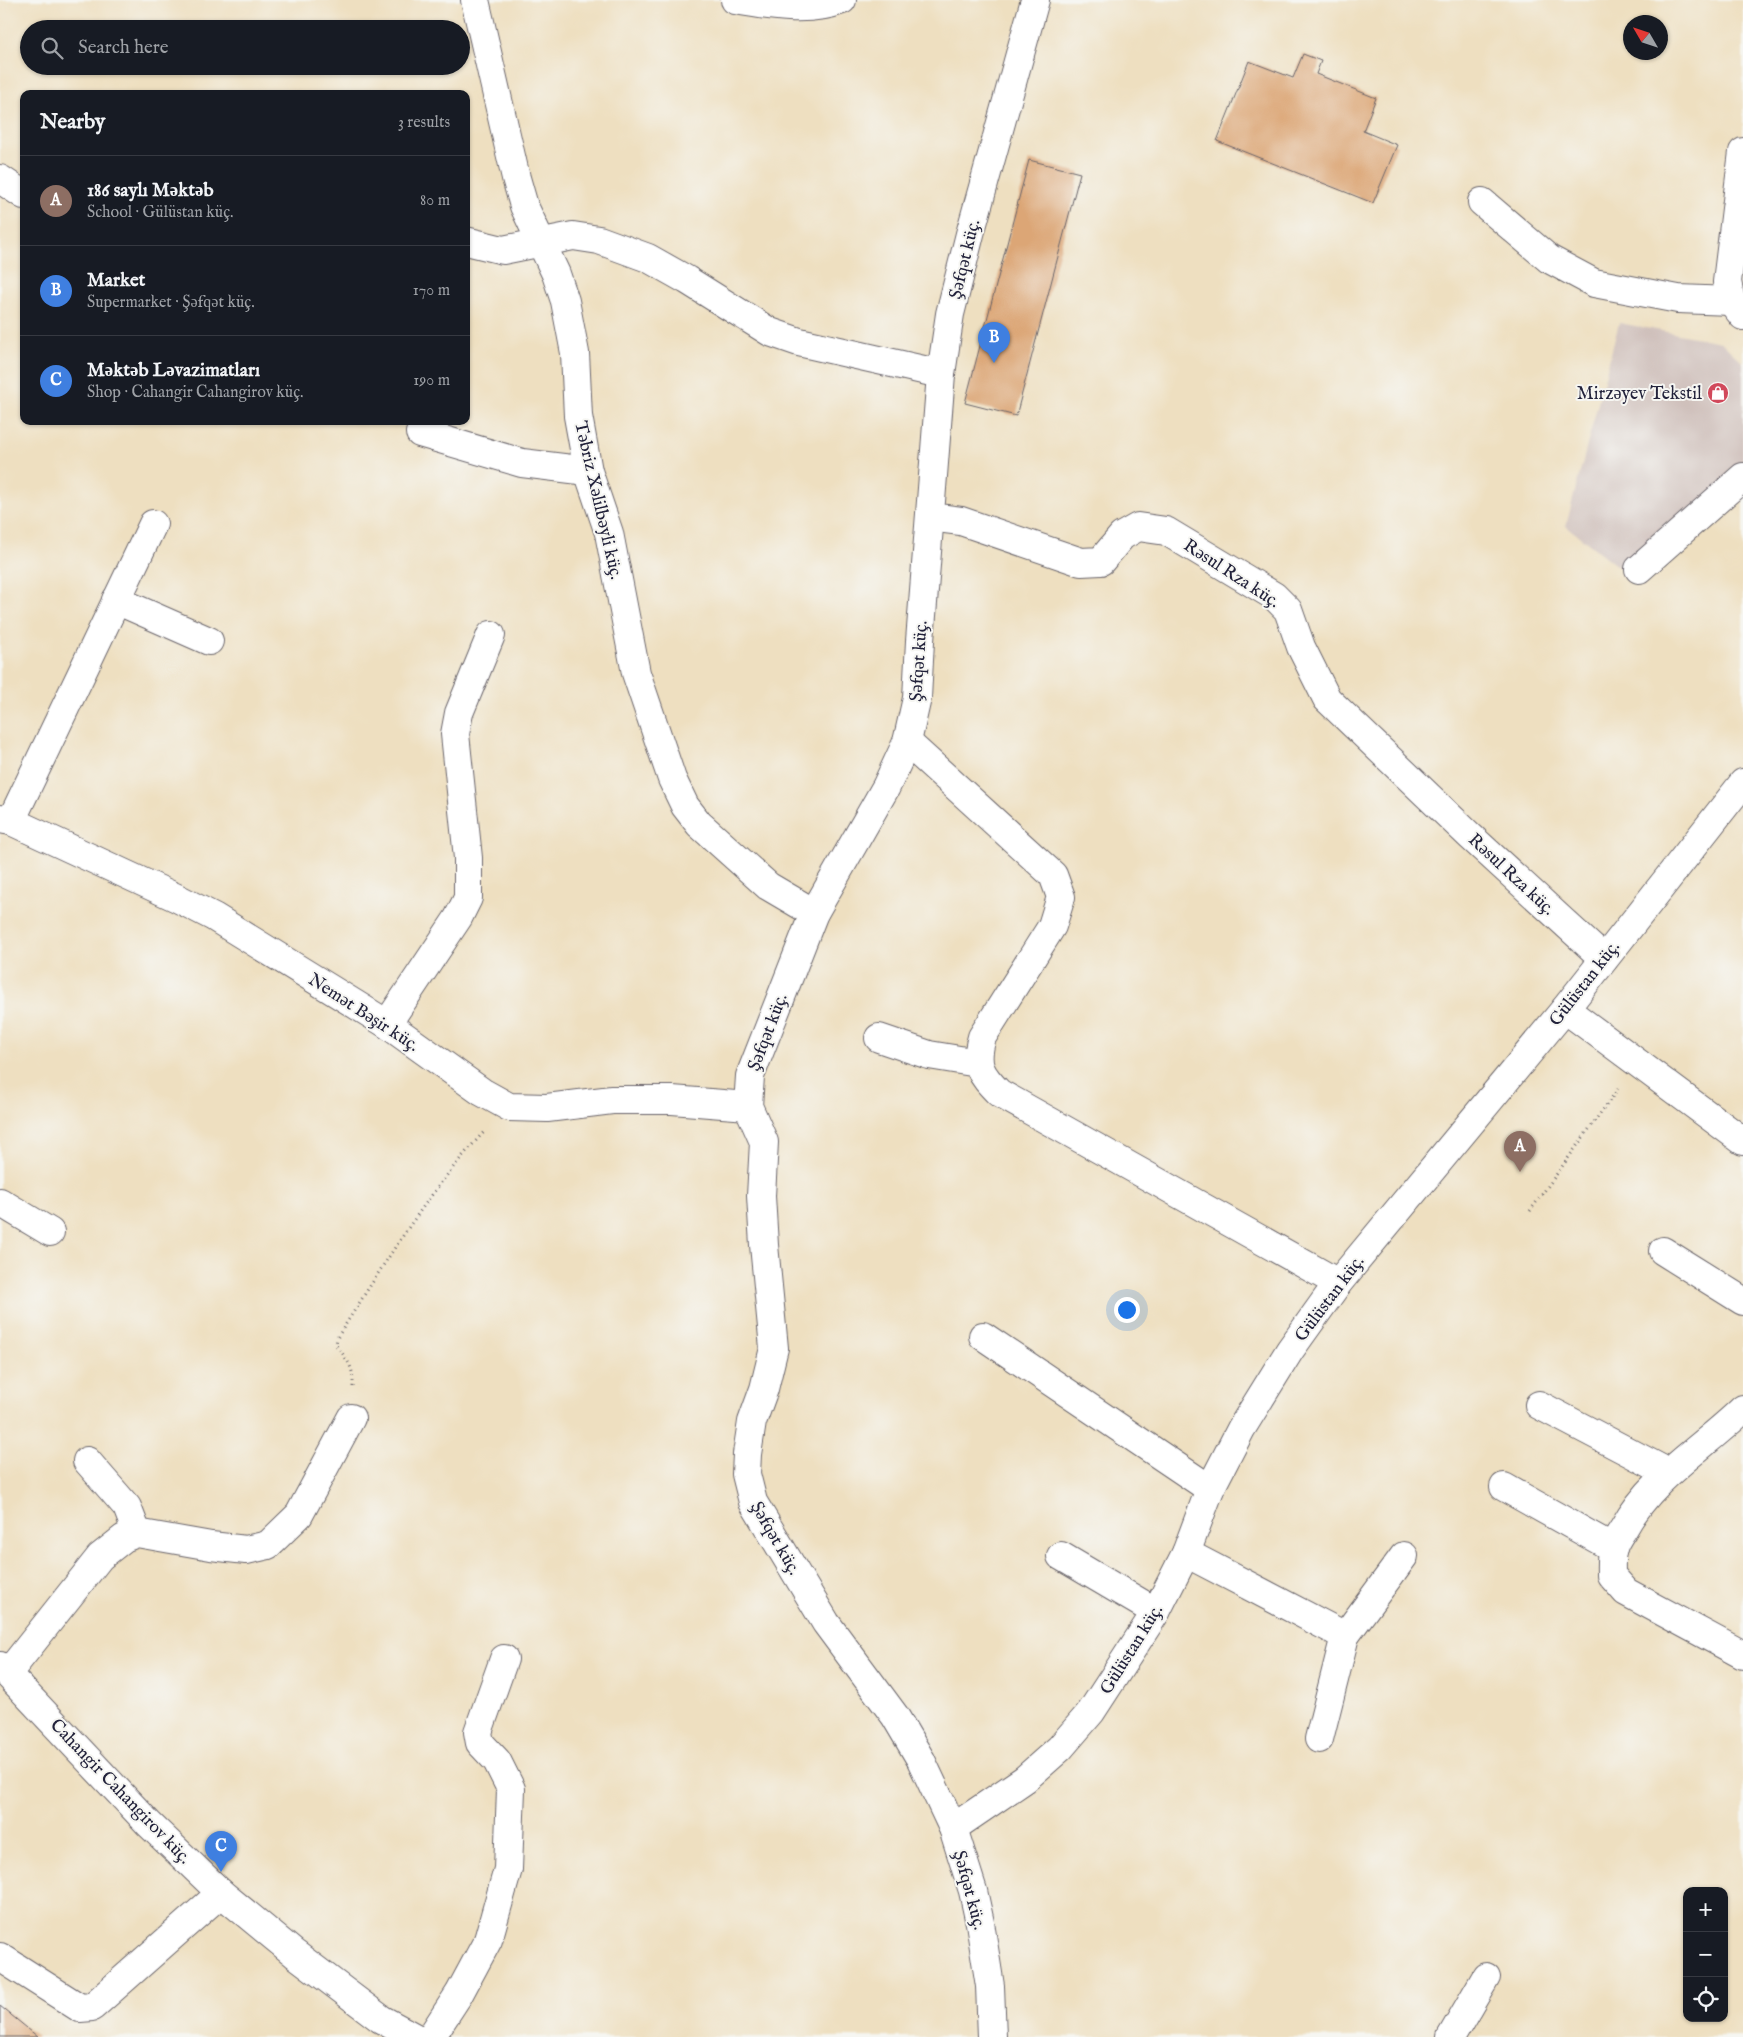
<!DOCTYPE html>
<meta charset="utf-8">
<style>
body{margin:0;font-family:"IM FELL English",serif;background:#20242c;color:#f1f3f6}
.controls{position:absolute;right:15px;bottom:15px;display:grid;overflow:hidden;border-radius:10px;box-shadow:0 1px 4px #0004}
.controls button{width:45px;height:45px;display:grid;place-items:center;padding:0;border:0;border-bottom:1px solid #363941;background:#171b24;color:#f1f3f6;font:25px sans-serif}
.compass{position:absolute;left:1623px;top:15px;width:45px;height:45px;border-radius:50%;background:#171b24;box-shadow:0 1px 4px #0004;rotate:309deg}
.you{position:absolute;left:1126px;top:1309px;width:18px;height:18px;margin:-12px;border:4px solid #fff;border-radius:50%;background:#1a73e8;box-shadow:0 0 0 8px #1a73e833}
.badge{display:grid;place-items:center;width:32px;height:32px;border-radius:50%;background:#0b8043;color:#fff;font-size:16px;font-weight:700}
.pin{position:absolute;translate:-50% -41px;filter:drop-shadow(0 1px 2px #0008)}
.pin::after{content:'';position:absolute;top:26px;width:18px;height:15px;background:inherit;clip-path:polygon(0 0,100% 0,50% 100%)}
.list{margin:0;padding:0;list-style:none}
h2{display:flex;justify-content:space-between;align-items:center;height:65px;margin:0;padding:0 20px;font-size:21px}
h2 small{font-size:16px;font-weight:400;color:#9ea1a6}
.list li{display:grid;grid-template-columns:32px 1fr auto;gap:15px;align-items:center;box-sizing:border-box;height:90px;padding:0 20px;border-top:1px solid #363941}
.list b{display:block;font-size:19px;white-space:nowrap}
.list p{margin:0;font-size:16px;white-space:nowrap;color:#9ea1a6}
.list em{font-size:16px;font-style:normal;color:#9ea1a6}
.icon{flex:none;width:28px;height:28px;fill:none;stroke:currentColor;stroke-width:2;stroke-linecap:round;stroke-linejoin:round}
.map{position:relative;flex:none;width:1743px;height:2037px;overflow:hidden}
.search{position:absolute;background:#171b24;box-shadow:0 1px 4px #0004;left:20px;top:20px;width:450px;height:55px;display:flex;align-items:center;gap:12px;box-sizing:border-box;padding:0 18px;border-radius:28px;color:#9ea1a6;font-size:19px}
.panel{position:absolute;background:#171b24;box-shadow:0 1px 4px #0004;left:20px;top:90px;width:450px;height:335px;border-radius:10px}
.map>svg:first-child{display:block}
</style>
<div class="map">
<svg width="1743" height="2037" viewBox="0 0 1743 2037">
<rect width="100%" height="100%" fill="#f6f6f2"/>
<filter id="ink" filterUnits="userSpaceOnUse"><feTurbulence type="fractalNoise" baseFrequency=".02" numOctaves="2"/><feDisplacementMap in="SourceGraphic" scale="10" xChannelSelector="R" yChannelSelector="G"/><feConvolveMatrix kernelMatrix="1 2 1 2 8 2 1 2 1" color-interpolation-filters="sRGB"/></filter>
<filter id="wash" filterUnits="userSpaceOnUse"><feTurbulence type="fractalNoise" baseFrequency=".0096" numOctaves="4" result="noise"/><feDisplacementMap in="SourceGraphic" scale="20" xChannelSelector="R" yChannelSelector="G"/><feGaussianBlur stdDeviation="1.12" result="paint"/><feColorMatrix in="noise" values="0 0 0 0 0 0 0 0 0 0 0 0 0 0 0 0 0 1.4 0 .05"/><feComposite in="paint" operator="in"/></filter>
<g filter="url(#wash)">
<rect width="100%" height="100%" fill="#eedfc0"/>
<polygon fill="#cfc0bb" points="1619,323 1721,342 1743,363 1743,464 1630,576 1566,526"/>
<g id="blocks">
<g fill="#dca676">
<polygon points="1303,54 1321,61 1316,74 1376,98 1363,131 1397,145 1373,203 1217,141 1249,61 1293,78"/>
<polygon points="1029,160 1080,173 1016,416 965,403"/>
<polygon points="0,2006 38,2037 0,2037"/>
</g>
</g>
</g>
<g filter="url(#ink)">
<use href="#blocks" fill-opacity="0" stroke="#69646a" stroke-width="1"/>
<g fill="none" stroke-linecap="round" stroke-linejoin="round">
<g stroke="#69646a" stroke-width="30">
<g id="minor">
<polyline points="475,0 516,178 524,206 556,274 565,301 575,353 578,416 588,471 609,533 636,673 672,779 685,806 699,824 768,886 814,913"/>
<path d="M 735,0 C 769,6 809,13 842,0"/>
<polyline points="1743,152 1727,282 1731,301 1743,316"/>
<polyline points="0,179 24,195"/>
<polyline points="1482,202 1549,259 1594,283 1678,299 1731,301"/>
<polyline points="466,241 503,250 573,236 599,240 648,258 687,280 770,332 799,342 941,374"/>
<polyline points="420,433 522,463 588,471"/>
<polyline points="930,517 961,521 1081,562 1101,561 1122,536 1138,527 1166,531 1274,596 1288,610 1301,647 1327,699 1470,836 1604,959"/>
<polyline points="1639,569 1743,477"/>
<polyline points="116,600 209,641"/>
<path d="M 907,742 L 1053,875 L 1061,897 L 1052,926 L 982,1037 C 974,1065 980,1074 999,1093 L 1338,1283"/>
<polyline points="0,819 11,821 177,898 214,917 387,1024 482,1092 509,1107 547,1108 612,1100 672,1100 748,1106"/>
<polyline points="11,821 153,524"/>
<polyline points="1565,1009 1743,1141"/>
<polyline points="387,1024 458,918 468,898 468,858 455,734 459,713 491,635"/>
<polyline points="879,1038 929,1055 978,1063"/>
<polyline points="0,1202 50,1232"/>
<polyline points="1663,1251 1743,1301"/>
<polyline points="983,1336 1210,1489"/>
<polyline points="1539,1405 1667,1472"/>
<path d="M 1743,1409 C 1703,1448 1652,1477 1624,1528 C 1620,1534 1615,1541 1613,1548 C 1610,1556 1611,1566 1611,1575 L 1626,1592 L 1743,1655"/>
<polyline points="87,1461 127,1507 137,1533"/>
<polyline points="1504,1487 1613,1548"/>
<polyline points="1186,1553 1345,1636 1404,1556"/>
<polyline points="1061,1556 1156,1612"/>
<polyline points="0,1666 149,1824 221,1893 295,1954 381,2019 414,2037"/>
<polyline points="8,1673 100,1557 124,1538 137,1533 211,1546 246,1550 268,1545 299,1515 351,1418"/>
<polyline points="1319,1739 1345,1636"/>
<polyline points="953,1828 1025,1779 1060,1748 1091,1712 1156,1612 1186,1553 1210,1489 1241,1429 1290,1350 1338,1283 1565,1009 1743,783"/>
<polyline points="0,1957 80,2008 92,2007 221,1893"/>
<polyline points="431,2037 459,1994 488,1940 508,1869 511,1789 497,1761 480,1743 478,1732 504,1659"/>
<polyline points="992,2037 990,1986 980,1923 973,1891 953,1828 921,1760 895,1716 826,1623 753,1502 746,1474 747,1454 752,1422 764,1389 774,1348 764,1245 761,1196 764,1142 748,1106 750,1076 814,913 886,787 907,742 917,698 920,641 941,374 950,314 970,234 1035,0"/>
<polyline points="1451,2037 1486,1977"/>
</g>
</g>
<g stroke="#69646a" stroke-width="3" stroke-dasharray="1 4" stroke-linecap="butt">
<polyline points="1530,1211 1618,1089"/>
<path d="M 353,1387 C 354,1367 348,1361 336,1345 L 337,1338 C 383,1266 426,1194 484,1132"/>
</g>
<use href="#minor" stroke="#fff" stroke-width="28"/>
</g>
</g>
<defs>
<g id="shop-disc" transform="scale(1.125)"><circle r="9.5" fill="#d1495b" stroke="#f6f6f2"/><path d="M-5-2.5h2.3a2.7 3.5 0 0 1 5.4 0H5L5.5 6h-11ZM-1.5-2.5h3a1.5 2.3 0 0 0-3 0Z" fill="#fff"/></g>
</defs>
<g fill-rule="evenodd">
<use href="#shop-disc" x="1718" y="393"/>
</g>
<g text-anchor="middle" stroke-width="4" stroke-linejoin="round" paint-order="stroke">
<g font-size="18" fill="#22223b" stroke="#f6f6f2">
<text transform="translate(964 259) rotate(-76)" y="6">Şəfqət küç.</text>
<text transform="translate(599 500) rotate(77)" y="6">Təbriz Xəlilbəyli küç.</text>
<text transform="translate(1232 573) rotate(33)" y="6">Rəsul Rza küç.</text>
<text transform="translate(918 661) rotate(-86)" y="6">Şəfqət küç.</text>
<text transform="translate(1512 874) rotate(43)" y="6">Rəsul Rza küç.</text>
<text transform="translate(1584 983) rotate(-52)" y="6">Gülüstan küç.</text>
<text transform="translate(364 1012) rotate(33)" y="6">Nemət Bəşir küç.</text>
<text transform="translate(767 1032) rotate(-69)" y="6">Şəfqət küç.</text>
<text transform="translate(1329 1298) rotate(-53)" y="6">Gülüstan küç.</text>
<text transform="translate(776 1538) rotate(60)" y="6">Şəfqət küç.</text>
<text transform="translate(1131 1649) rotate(-58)" y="6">Gülüstan küç.</text>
<text transform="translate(121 1791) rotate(46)" y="6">Cahangir Cahangirov küç.</text>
<text transform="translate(970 1890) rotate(75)" y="6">Şəfqət küç.</text>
</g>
<g font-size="18" fill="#22223b" stroke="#f6f6f2" text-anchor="end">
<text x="1702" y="399">Mirzəyev Tekstil</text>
</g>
</g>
</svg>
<div class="controls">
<button>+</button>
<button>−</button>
<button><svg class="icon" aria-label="locate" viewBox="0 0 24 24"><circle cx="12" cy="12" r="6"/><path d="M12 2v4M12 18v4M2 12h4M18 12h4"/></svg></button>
</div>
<svg class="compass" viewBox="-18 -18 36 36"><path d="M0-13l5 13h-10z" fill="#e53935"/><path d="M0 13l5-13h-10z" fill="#9ea1a6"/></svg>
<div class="you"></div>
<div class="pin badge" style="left:1520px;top:1172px;background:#8d6e63">A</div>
<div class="pin badge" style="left:994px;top:363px;background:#3f7fe0">B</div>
<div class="pin badge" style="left:221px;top:1872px;background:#3f7fe0">C</div>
<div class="search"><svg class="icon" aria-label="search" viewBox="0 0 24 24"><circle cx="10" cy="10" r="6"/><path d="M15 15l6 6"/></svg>Search here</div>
<section class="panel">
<h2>Nearby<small>3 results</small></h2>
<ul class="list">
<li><span class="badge" style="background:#8d6e63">A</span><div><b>186 saylı Məktəb</b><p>School · Gülüstan küç.</p></div><em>80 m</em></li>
<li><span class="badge" style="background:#3f7fe0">B</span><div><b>Market</b><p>Supermarket · Şəfqət küç.</p></div><em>170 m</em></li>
<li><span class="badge" style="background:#3f7fe0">C</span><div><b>Məktəb Ləvazimatları</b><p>Shop · Cahangir Cahangirov küç.</p></div><em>190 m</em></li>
</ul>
</section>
</div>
